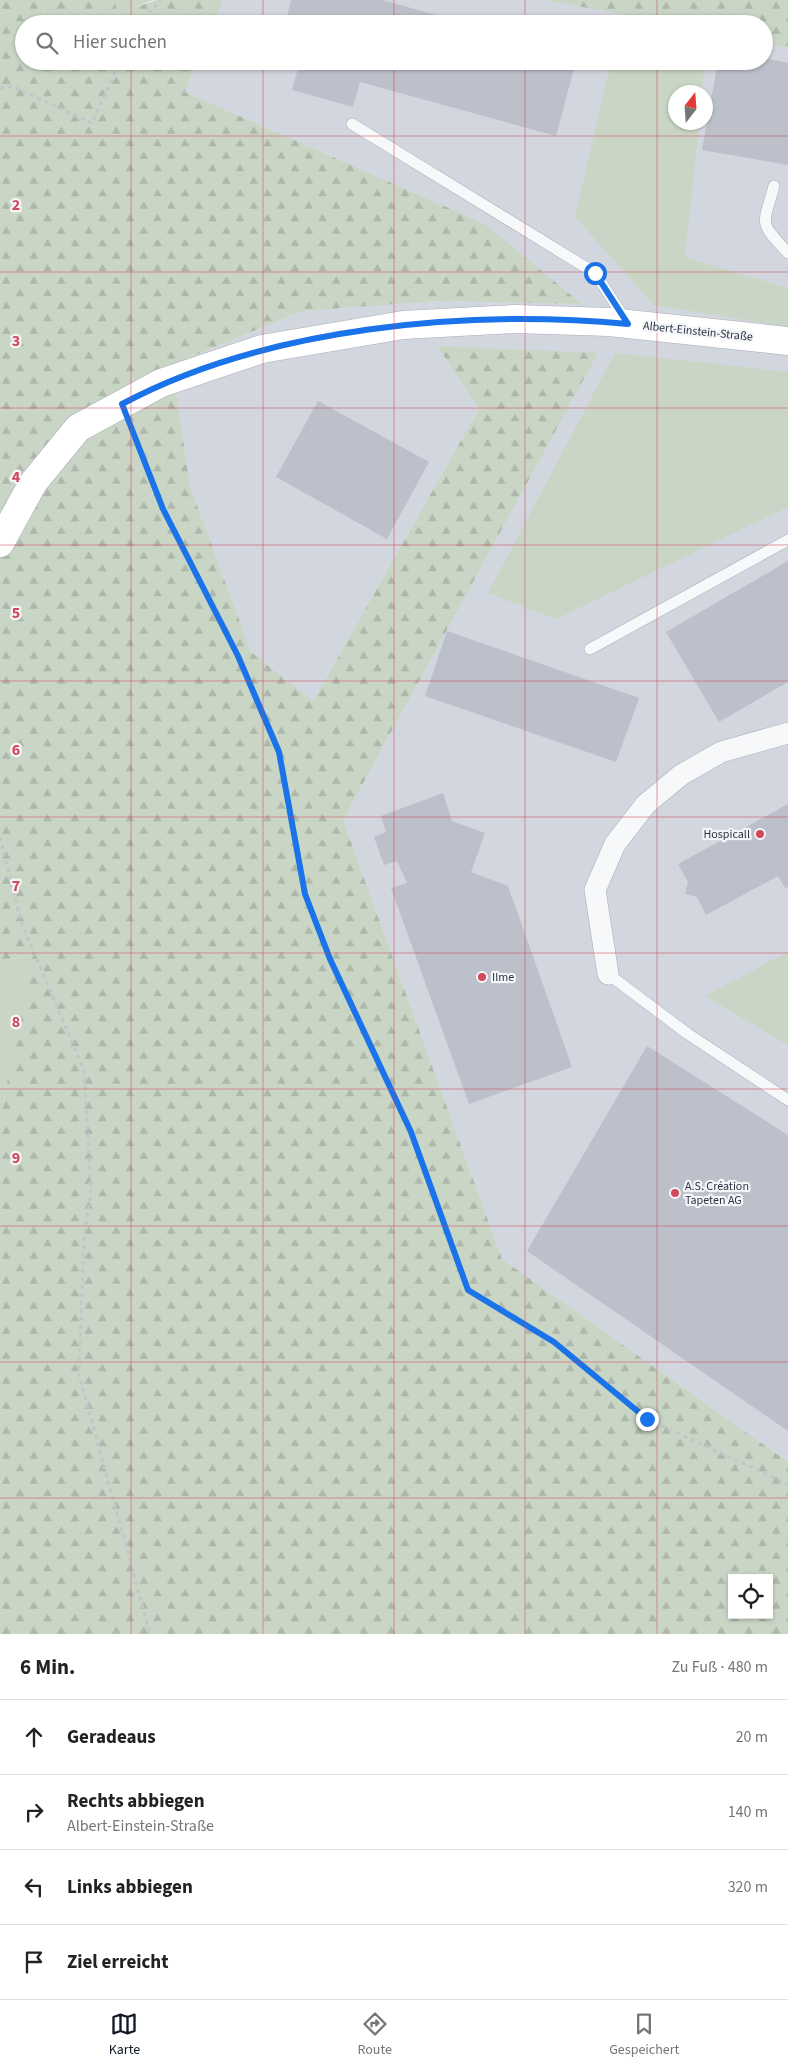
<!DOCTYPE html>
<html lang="de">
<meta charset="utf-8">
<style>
body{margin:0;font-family:"Source Sans 3",sans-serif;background:#f6f6f6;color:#222}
.controls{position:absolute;right:15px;bottom:15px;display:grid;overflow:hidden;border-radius:0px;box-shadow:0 1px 4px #0004}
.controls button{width:45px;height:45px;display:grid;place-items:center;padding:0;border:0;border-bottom:1px solid #e0e0e0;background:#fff;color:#222;font:25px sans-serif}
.compass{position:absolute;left:668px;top:85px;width:45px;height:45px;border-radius:50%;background:#fff;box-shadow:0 1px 4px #0004;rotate:17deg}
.stop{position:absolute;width:15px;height:15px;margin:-11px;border:4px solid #1a73e8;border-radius:50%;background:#fff}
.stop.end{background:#1a73e8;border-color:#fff;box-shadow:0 1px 5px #0008}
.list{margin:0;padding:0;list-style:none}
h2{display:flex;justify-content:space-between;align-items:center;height:65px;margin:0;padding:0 20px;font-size:21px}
h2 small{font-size:16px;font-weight:400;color:#767676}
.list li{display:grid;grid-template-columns:32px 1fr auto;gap:15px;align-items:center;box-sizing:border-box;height:75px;padding:0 20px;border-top:1px solid #e0e0e0}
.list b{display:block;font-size:19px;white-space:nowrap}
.list p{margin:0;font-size:16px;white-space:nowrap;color:#767676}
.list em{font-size:16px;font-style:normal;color:#767676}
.icon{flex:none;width:28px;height:28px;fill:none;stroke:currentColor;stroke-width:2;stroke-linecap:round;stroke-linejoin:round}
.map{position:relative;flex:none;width:788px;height:1634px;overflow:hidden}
.search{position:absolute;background:#fff;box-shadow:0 1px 4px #0004;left:15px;right:15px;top:15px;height:55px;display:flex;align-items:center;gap:12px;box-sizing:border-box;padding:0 18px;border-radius:28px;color:#767676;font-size:19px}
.sheet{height:365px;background:#fff}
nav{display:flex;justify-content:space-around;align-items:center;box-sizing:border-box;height:70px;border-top:1px solid #e0e0e0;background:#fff;font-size:14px;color:#767676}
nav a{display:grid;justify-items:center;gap:2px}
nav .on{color:#111827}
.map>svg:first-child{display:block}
</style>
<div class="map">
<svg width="788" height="1634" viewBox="0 0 788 1634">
<defs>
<pattern id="forest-firs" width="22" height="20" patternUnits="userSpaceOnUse" patternTransform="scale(1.25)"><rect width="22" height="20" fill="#c9d6c5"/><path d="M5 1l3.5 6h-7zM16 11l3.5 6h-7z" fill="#adb8ab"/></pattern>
</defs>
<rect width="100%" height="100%" fill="#e4e7ec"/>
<g fill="#d2d6de" fill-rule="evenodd">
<polygon points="223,0 544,0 674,24 213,24"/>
<path d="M 764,43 L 788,48 L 788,1462 L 502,1259 L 343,820 L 597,354 L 437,346 L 479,409 L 313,701 L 251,652 L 190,486 L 172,365 L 302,311 L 439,301 L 582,304 L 485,224 L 185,92 L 197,61 L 764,61 ZM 676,92 L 706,92 L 706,122 L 676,122 Z"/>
</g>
<g fill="#c9d6c5">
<polygon points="115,0 152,0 117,14"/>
<polygon points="611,61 705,61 702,92 676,92 676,122 699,123 685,257 788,288 788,327 654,305 575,217"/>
<polygon points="615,353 788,372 788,507 556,619 488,593"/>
<polygon points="788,952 788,1045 705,996"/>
<polygon points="34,955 0,1118 0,961"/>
</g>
<g fill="url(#forest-firs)" fill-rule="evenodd">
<path d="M 0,0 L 115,0 L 117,13 L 157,0 L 223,0 L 213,24 L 24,24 L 24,61 L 197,61 L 185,92 L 485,224 L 582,304 L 439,301 L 302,311 L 172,365 L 190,486 L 251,652 L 313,701 L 479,409 L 437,346 L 598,353 L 343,820 L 502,1259 L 788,1462 L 788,1634 L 0,1634 L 0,1118 L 33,955 L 0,961 ZM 732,1578 L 769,1578 L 769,1615 L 732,1615 Z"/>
<polygon points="544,0 788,0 788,48 764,43 764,24 674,24"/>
</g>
<g fill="#bbc0ca">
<polygon points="291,0 382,0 466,23 285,24"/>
<polygon points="764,58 788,63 788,165 702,150 718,61 764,61"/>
<polygon points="300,61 576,61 556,136 360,82 353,107 292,90"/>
<polygon points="318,401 429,462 387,539 276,477"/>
<polygon points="788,561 788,682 719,722 666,632"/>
<polygon points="447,631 639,698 616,762 425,696"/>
<polygon points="443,793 452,821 485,833 471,872 508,886 572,1067 469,1104 391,888 407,883 397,861 384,865 374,837 386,832 381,816"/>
<polygon points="788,804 788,887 785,888 778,876 706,915 697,897 685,894 688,882 678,864"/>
<polygon points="647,1046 788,1135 788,1431 527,1251"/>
</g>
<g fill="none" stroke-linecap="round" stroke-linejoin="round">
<g stroke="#a9aeb7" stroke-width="12">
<g id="lane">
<polyline points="352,124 595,273 627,322"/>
<path d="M 774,186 C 763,226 758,221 788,253"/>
<polyline points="590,649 788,540"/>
<polyline points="608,974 688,1034 788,1100"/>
</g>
</g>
<g stroke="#a9aeb7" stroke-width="22">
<polyline id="street" points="608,974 595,890 615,844 646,804 681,775 721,752 788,733"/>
</g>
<g stroke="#a9aeb7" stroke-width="29">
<polyline id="secondary" points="0,543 33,483 78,428 161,383 262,349 403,325 515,319 609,322 788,341"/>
</g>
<g stroke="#c2c5cb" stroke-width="3" stroke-dasharray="4 4" stroke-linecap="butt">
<polyline points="137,24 161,0"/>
<polyline points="0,88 12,86 92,123 120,61"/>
<polyline points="131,427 163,509 238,656 279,752 305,894 330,959 411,1132 468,1290 554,1342 647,1419 788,1484"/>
<polyline points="0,837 21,922 84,1070 91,1192 84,1237 79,1375 150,1634"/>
</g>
<use href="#lane" stroke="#f7f8fa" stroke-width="11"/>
<use href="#street" stroke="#f7f8fa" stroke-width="21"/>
<use href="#secondary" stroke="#fff" stroke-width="28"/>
</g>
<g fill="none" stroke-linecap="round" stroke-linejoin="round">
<path stroke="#1a73e8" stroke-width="6" d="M 595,273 L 628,324 C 467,309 266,327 122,404 L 163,509 L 238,656 L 279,752 L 305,894 L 330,959 L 411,1132 L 468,1290 L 554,1342 L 647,1419"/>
</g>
<path fill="none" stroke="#d1495b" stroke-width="1" stroke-opacity="0.55" d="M 131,0 L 131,24M 263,0 L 263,24M 394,0 L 394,24M 525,0 L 525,24M 657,0 L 657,24M 131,61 L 131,1634M 263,61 L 263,1634M 394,61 L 394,1634M 525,61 L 525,1634M 657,61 L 657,1634M 0,136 L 788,136M 0,272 L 788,272M 0,408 L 788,408M 0,545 L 788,545M 0,681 L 788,681M 0,817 L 788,817M 0,953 L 788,953M 0,1089 L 788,1089M 0,1226 L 788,1226M 0,1362 L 788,1362M 0,1498 L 788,1498"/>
<g fill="#d1495b" stroke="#f4f6f9" stroke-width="2">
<circle cx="760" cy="834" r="5"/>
<circle cx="482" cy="977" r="5"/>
<circle cx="675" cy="1193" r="5"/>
</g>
<g text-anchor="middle" stroke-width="4.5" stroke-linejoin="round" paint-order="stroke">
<g font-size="12" fill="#2b3445" stroke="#f4f6f9">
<text transform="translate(698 331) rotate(6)" y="4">Albert-Einstein-Straße</text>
</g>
<g font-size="12" fill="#2b3445" stroke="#f4f6f9" text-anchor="start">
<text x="750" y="838" text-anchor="end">Hospicall</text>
<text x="492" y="981">Ilme</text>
<text x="685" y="1190">A.S. Création<tspan x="685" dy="14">Tapeten AG</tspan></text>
</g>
</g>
<g font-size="16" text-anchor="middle" font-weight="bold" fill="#d1495b" stroke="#f4f6f9" stroke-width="4.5" stroke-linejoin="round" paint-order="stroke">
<text x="16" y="210">2</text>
<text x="16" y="346">3</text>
<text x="16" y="482">4</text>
<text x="16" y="618">5</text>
<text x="16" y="755">6</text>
<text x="16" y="891">7</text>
<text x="16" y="1027">8</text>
<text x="16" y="1163">9</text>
</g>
</svg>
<div class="controls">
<button><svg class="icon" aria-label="locate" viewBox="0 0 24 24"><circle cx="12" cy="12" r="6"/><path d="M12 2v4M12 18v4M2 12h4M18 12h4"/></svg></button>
</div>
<svg class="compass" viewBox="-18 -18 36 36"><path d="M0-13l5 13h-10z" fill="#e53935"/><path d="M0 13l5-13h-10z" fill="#767676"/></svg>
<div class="stop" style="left:595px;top:273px"></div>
<div class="stop end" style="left:647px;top:1419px"></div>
<div class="search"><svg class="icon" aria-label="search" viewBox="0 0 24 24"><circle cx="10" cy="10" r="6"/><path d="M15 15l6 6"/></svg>Hier suchen</div>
</div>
<section class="sheet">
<h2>6 Min.<small>Zu Fuß · 480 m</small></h2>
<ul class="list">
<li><svg class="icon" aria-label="ahead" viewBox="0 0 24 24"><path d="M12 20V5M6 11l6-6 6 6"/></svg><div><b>Geradeaus</b></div><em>20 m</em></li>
<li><svg class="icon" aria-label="right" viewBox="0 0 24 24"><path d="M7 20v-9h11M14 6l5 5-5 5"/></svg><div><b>Rechts abbiegen</b><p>Albert-Einstein-Straße</p></div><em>140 m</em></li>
<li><svg class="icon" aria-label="left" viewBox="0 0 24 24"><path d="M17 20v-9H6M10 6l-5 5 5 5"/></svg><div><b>Links abbiegen</b></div><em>320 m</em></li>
<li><svg class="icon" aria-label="arrive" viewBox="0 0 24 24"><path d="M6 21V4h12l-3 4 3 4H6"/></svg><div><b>Ziel erreicht</b></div></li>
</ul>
</section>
<nav>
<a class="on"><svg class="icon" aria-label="map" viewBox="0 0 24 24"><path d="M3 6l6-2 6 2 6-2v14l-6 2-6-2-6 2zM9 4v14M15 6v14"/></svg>Karte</a>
<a><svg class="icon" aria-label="directions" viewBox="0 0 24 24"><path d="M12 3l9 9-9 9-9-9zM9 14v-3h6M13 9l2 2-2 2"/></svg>Route</a>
<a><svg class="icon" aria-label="saved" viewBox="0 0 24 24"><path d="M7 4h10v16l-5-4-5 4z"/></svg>Gespeichert</a>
</nav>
